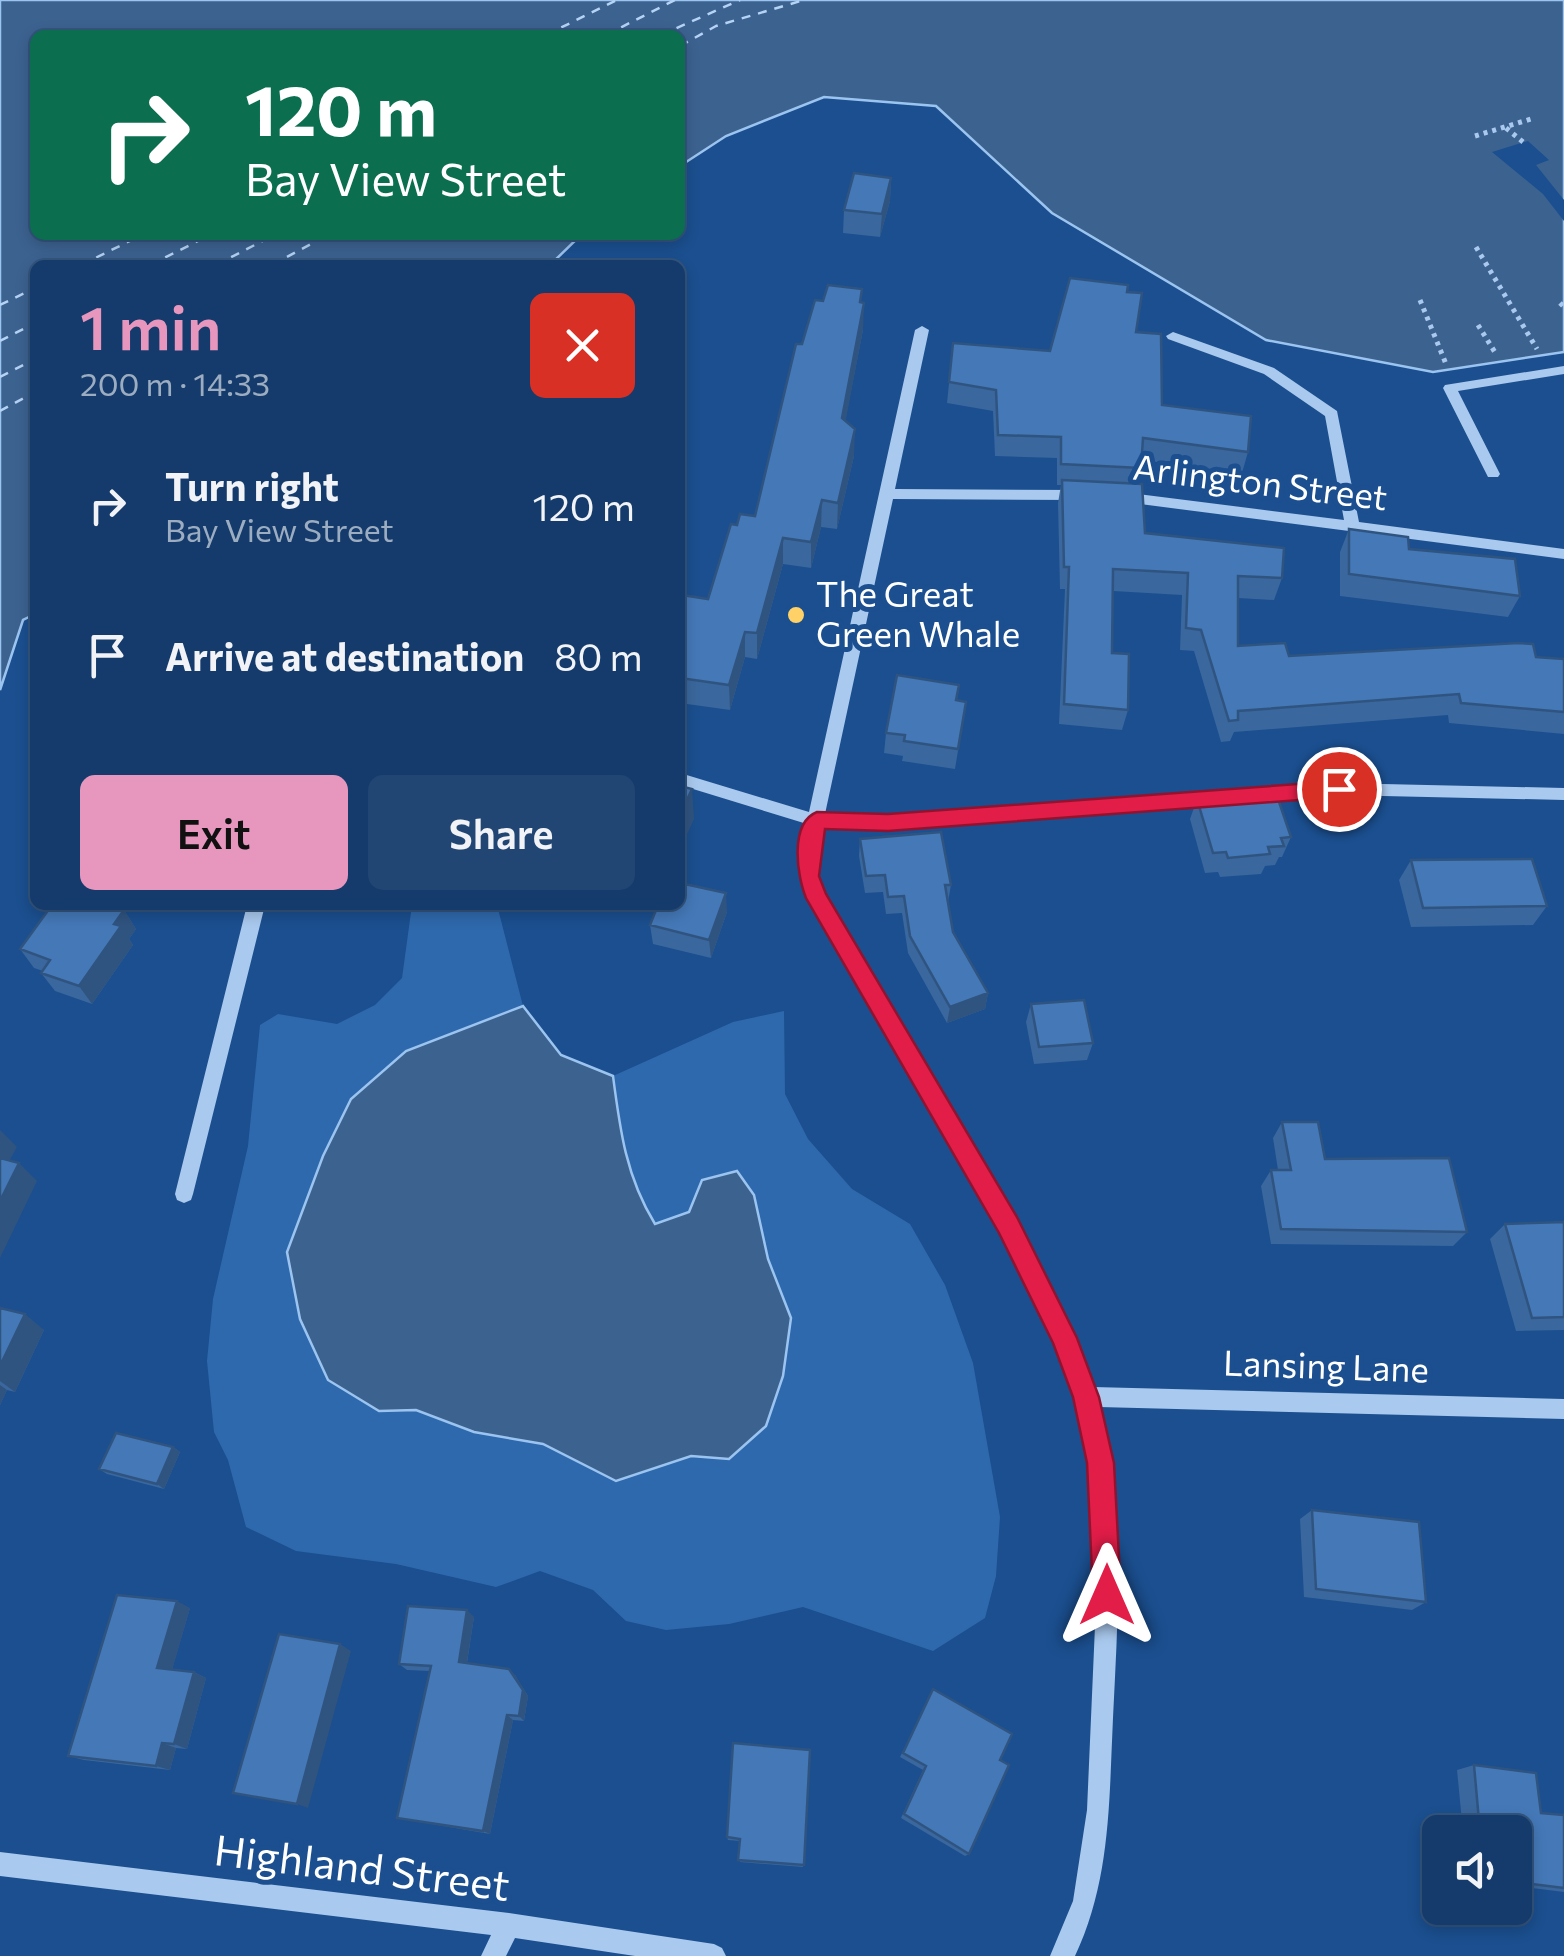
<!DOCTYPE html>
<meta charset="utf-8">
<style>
body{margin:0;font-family:Commissioner,sans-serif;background:#214673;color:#f1f3f6;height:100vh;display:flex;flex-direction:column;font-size:38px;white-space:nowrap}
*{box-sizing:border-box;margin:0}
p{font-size:32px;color:#9dadc1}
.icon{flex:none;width:55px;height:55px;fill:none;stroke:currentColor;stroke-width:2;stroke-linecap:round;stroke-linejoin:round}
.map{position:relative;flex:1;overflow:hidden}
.sheet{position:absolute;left:30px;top:260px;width:655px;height:650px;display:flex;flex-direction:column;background:#143b6b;border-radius:15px;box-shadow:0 5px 15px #0003,0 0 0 2px #33557e}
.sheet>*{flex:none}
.hud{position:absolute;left:30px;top:30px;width:655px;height:210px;border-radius:15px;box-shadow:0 5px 15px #0003,0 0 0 2px #33557e;background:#0b6e4f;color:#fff;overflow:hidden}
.controls{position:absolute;left:1422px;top:1815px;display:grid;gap:20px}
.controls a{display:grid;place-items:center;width:110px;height:110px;border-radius:15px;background:#143b6b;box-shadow:0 5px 15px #0003,0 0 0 2px #33557e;font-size:50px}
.pin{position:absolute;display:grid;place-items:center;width:85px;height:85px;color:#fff;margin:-42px;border:5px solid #fff;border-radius:50%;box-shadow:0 2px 10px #0007}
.me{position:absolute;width:110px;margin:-55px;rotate:0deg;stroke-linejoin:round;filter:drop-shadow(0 0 8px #0008)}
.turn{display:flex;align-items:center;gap:35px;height:210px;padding:0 50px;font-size:45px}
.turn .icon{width:130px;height:130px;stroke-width:2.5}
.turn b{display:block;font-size:70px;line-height:85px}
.round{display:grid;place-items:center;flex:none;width:105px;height:105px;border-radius:15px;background:#214673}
.summary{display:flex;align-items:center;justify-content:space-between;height:170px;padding:0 50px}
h1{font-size:60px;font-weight:600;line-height:75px;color:#e797bd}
.button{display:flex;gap:20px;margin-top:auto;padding:20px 50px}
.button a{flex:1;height:115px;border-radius:15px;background:#e797bd;color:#111;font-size:40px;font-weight:600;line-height:115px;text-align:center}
.button a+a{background:#214673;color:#f1f3f6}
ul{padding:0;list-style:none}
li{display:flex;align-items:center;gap:30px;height:150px;padding:0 50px}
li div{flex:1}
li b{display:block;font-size:38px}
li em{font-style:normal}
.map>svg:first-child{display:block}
</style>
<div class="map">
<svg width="1564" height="1956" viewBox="0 0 1564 1956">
<rect width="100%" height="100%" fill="#1b4f8f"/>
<path fill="#2e69ad" d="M412,905h85l26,101 -117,45 -27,360 37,-1 58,22 69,12 73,37 75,-25 39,3 36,-33 17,-50 8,-58 -23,-59 -79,-47 -34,13c-30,-51 -35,-92 -42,-149l120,-54 51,-11 1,83 23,45 44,50 58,35 35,61 28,78 27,154 -4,59 -11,42 -52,33 -130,-44 -74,17 -63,6 -40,-9 -33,-31 -53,-19 -44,16 -100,-23 -100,-13 -50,-24 -18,-67 -14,-28 -7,-71 6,-62 35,-153 12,-121 18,-11 59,10 38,-19 27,-27z"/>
<path fill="#3c6290" stroke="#9cc4f0" stroke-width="2.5" d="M0,0h1564v352l-131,20 -167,-32 -214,-127 -116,-107 -112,-9 -98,39 -46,30v-131h-645v200h546l-31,30h-515v349l-12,6 -23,70z
M523,1006l38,49 52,21c7,54 13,101 42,148l34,-12 13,-32 35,-9 17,24 14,64 23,59 -8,58 -17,50 -37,33 -38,-3 -75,25 -73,-37 -69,-12 -58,-22 -37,1 -51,-31 -28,-61 -13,-67 36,-96 28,-57 55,-48z"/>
<path fill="#1b4f8f" d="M1528,141l21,19 -13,5 28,35v21l-21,-27 -51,-42z"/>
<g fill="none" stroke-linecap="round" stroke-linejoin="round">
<path stroke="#b5d3f5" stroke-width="2.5" stroke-dasharray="9 8" stroke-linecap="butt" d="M546,35l71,-35
M606,35l69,-35
M661,35l79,-35
M680,46l36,-20 88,-26
M81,265l61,-30
M150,265l60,-30
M216,265l58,-30
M272,265l56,-30
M0,305l35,-17
M0,341l35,-18
M0,377l35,-18
M0,411l35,-19"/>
<path stroke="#a9c9ee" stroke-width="5" stroke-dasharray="4 5" stroke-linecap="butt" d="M1506,128l17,14
M1475,136l56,-17
M1476,247l61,102
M1420,300l26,64
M1560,303l4,4
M1478,325l18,29"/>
<path fill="#a9c9ee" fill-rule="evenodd" d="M922,326l7,4 -34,159 186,1 7,5 -7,5 -188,-1 -68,315 63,1 451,-32 225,5v12l-225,-5 -451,34 -66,-1c-5,23 -9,41 1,64l203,342 48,102 19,51 471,12v20l-465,-12c27,103 19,206 14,311 -4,82 -2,162 -38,238h-25l23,-55 14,-91 11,-253 -6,-82 -6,-40 -28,-92 -46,-97 -179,-304c-12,-20 -30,-45 -33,-68 -3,-16 3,-34 7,-50l-127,-39v-12l129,39 106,-482z
M1173,332l101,36 63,43 22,111 205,27v10l-447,-58v-8l5,-1 222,28 -19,-104 -61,-42 -96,-35 -2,-3z
M1564,366v8l-106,17 42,83 -2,3h-10l-45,-89 2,-3z
M247,905h18l-72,289 -2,6 -7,3 -7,-3 -2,-6z
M0,1852l509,61 205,31 8,4 4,8h-91l-120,-18 -9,18h-25l10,-21 -491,-59z"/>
</g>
<path fill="#3a679d" d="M891,178l-1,23 -10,36 -37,-4 1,-23z
M1127,292l9,40 26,73 86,47 -6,21 -101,-13 -4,24 8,49 137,45 -8,22 -36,-2v48l51,10 247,1 28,2v75l-115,-11 -1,-8 -214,17 -4,9 -9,1 -27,-91 -14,-1 2,-55 -69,-4 -1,62 16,57 -6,20 -63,-6 6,-135h-5l-2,-86 3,-18h-4v-27l-62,-2 -2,-45 -46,-8 6,-60 97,8z
M862,303l1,27 -18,91 9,35 -17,73 -16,-2 -10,41 -28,-4 -26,95 -12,-2 -15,53 -50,-7v-102l28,-2 29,-74 18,-9 47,-172z
M1349,529l60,20 111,47 -12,21 -168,-21v-44z
M959,685l-2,15 9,2 -11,67 -53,-8 1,-5 -19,-3 2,-20z
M1197,799l94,38 -9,20h-3l-4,8 -10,1 -4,8 -41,3 -2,-5 -13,1 -15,-54z
M860,839l91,46 -3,17 5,30 35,61 -3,16 -38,14 -39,-70 -6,-40 -16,1 -3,-22 -18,1 -6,-37z
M1411,860l136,46 -14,19 -122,2 -12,-47z
M124,910l12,19 -7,10 4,6 -41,59 -37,-13 -14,-18 2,-2 -9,-3 -14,-19z
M727,912l-16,46 -58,-14 -3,-19z
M1031,1004l62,39 -6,17 -53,4 -8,-42z
M1282,1122l43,37 142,73 -14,14 -182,-2 -10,-58 10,-16h7l-5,-32z
M1564,1222v108l-48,1 -26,-92 15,-15z
M0,1308l44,22 -29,62 -8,-2 -7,15z
M173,1447l7,5 -16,37 -57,-15 -8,-5z
M1312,1510l114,92 -14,8 -108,-13 -4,-78z
M190,1608l-18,61 22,3 12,6 -19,71 -11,-1 -6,22 -86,-10 -16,-4z
M474,1617l-7,46 48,12 13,21 -4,25 -11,-1 -23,114 -93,-16 33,-147 -23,-1 -8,-6z
M930,1695l70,65 -31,94 -4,2 -64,-38 22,-48 -23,-13z
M810,1750l-7,117 -63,-5v-21l-12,-1 -1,-3z
M1474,1765l67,48 23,2v77l-49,-6v-54h-52l-6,-62z"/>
<path fill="#305480" d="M891,178l-1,23 -10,36 2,-23z
M864,303l-1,27 -22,115 1,-27z
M855,429l-1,27 -17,73 1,-26z
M822,500l-1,27 -10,41v-26z
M783,538v26l-26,95v-26z
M745,632v25l-15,53 -1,-25z
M692,789l2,30 -14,31v-35z
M726,893l1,19 -16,46 -2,-18z
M124,910l12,19 -7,10 4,6 -41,59 -13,-18 35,-62z
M988,993l-3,16 -38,14 3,-16z
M0,1130l17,17 -14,25 -3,-3z
M19,1163l18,18 -37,77v-57z
M25,1314l19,16 -29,62 -15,-11v-15z
M0,1385l7,5 -7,15z
M173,1447l7,5 -16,37 -7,-5z
M177,1601l13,7 -19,66 -14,-6z
M467,1610l7,7 -8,51 -7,-6z
M340,1644l11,7 -43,157 -11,-4z
M509,1669l6,6 13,21 -4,25 -5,-5z
M194,1672l12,6 -19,71 -13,-5z
M507,1715l6,5 -23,114 -7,-3z
M162,1743l14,5 -6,22 -14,-4z"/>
<path fill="#4478b7" stroke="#305480" stroke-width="2.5" d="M854,173l37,5 -9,36 -38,-4z
M1070,278l58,7 -1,7 15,1 -6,39 25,2 1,71 89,11 -3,36 -105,-14 -2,30 -80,-4v-27l-63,-2 -2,-45 -47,-8 4,-39 97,8z
M828,285l34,4 -2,13 4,1 -22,115 13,11 -17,74 -16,-3 -11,42 -28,-4 -26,95 -12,-1 -16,53 -49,-7v-77l2,-6 26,4 23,-75 6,1 3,-11 15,2 41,-172h6l13,-44 8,1z
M1062,480l80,4 3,49 139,15 -2,30 -44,-2v70l47,-3 4,13 229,-13 15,1 3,13 28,2v53l-103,-9 -2,-9 -221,17v9l-9,1 -28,-91 -15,-2 2,-55 -75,-4 -1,84 17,1 -1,56 -64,-6 5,-137h-5z
M1349,529l59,8 1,12 106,10 5,37 -171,-22z
M897,675l62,10 -3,15 10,2 -8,47 -54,-8 1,-6 -19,-2z
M680,786l12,3 -12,26z
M1276,793l15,44 -10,1 3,8 -16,1 2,7 -42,4 -2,-6 -13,1 -16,-54z
M941,832l10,53h-6l8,47 35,61 -38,14 -40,-71 -6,-40 -16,1 -3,-22 -19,1 -6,-37z
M1532,859l15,47 -124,2 -12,-48z
M680,883l46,10 -17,47 -59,-15 8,-20h22z
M52,905h58l14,5 -10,14 7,2 -42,60 -38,-13 9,-13 -30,-11z
M1084,1000l9,43 -54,4 -8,-43z
M1282,1122h36l7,37 124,-1 18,74 -186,-3 -10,-59h20z
M0,1158l19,5 -19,38z
M1564,1222v95l-32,1 -27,-94z
M0,1308l25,6 -25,52z
M116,1433l57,14 -16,37 -58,-15z
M1312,1510l107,12 7,80 -110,-13z
M117,1595l60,6 -20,67 37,4 -20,72 -12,-1 -6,23 -88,-10z
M408,1606l59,4 -8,52 50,7 14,21 -4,26 -12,-1 -24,116 -86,-13 34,-152 -32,-2z
M279,1634l61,10 -43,160 -64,-11z
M933,1689l79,45 -12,26 9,5 -40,89 -65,-40 22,-48 -23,-13z
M733,1743l77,7 -6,115 -66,-5 2,-21 -13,-2z
M1474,1765l62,8 5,40 23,2v73l-49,-6v-50h-35z"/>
<path fill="#e11d48" stroke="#92132f" stroke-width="2.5" d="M1339,781l10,8 -10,8 -451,34 -63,-2 -6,47 7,18 191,323 60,121 22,59 15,66 7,132 -4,10 -10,4 -10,-4 -4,-10 -6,-132 -14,-66 -20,-54 -54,-110 -193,-335c-9,-22 -17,-75 11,-86l71,2z"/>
<circle fill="#ffd166" stroke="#1b4f8f" stroke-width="4" cx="796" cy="615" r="10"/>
<g text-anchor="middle" stroke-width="10" stroke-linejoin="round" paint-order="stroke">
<g font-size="35" fill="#fff" stroke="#1b4f8f">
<text transform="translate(1260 483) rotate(7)" y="12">Arlington Street</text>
<text transform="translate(1326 1367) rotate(2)" y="12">Lansing Lane</text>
</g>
<g font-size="35" fill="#fff" stroke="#1b4f8f" text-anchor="start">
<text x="816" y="607">The Great<tspan x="816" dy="40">Green Whale</tspan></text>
</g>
<g font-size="42" fill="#fff" stroke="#1b4f8f">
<text transform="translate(362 1868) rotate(7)" y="15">Highland Street</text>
</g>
</g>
</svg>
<div class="controls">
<a><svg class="icon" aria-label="sound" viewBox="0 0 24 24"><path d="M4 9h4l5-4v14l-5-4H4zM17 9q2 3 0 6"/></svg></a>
</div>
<div class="pin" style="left:1339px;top:789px;background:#d93025"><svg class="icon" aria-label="arrive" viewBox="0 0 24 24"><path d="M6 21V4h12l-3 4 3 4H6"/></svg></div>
<svg class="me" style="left:1107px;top:1595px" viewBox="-20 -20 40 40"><path d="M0-17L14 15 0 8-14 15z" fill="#e11d48" stroke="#fff" stroke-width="4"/></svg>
<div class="hud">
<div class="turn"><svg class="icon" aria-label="right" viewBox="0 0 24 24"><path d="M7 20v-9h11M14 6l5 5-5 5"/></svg><div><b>120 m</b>Bay View Street</div></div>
</div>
<section class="sheet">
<div class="summary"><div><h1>1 min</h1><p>200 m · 14:33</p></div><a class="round" style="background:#d93025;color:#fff"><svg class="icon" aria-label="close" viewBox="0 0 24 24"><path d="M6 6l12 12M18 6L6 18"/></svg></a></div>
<ul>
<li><svg class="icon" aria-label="right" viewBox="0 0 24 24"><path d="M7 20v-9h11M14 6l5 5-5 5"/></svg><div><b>Turn right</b><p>Bay View Street</p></div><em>120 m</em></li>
<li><svg class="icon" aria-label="arrive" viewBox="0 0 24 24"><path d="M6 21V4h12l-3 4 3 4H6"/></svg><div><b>Arrive at destination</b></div><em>80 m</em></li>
</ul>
<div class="button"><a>Exit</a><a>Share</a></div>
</section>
</div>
